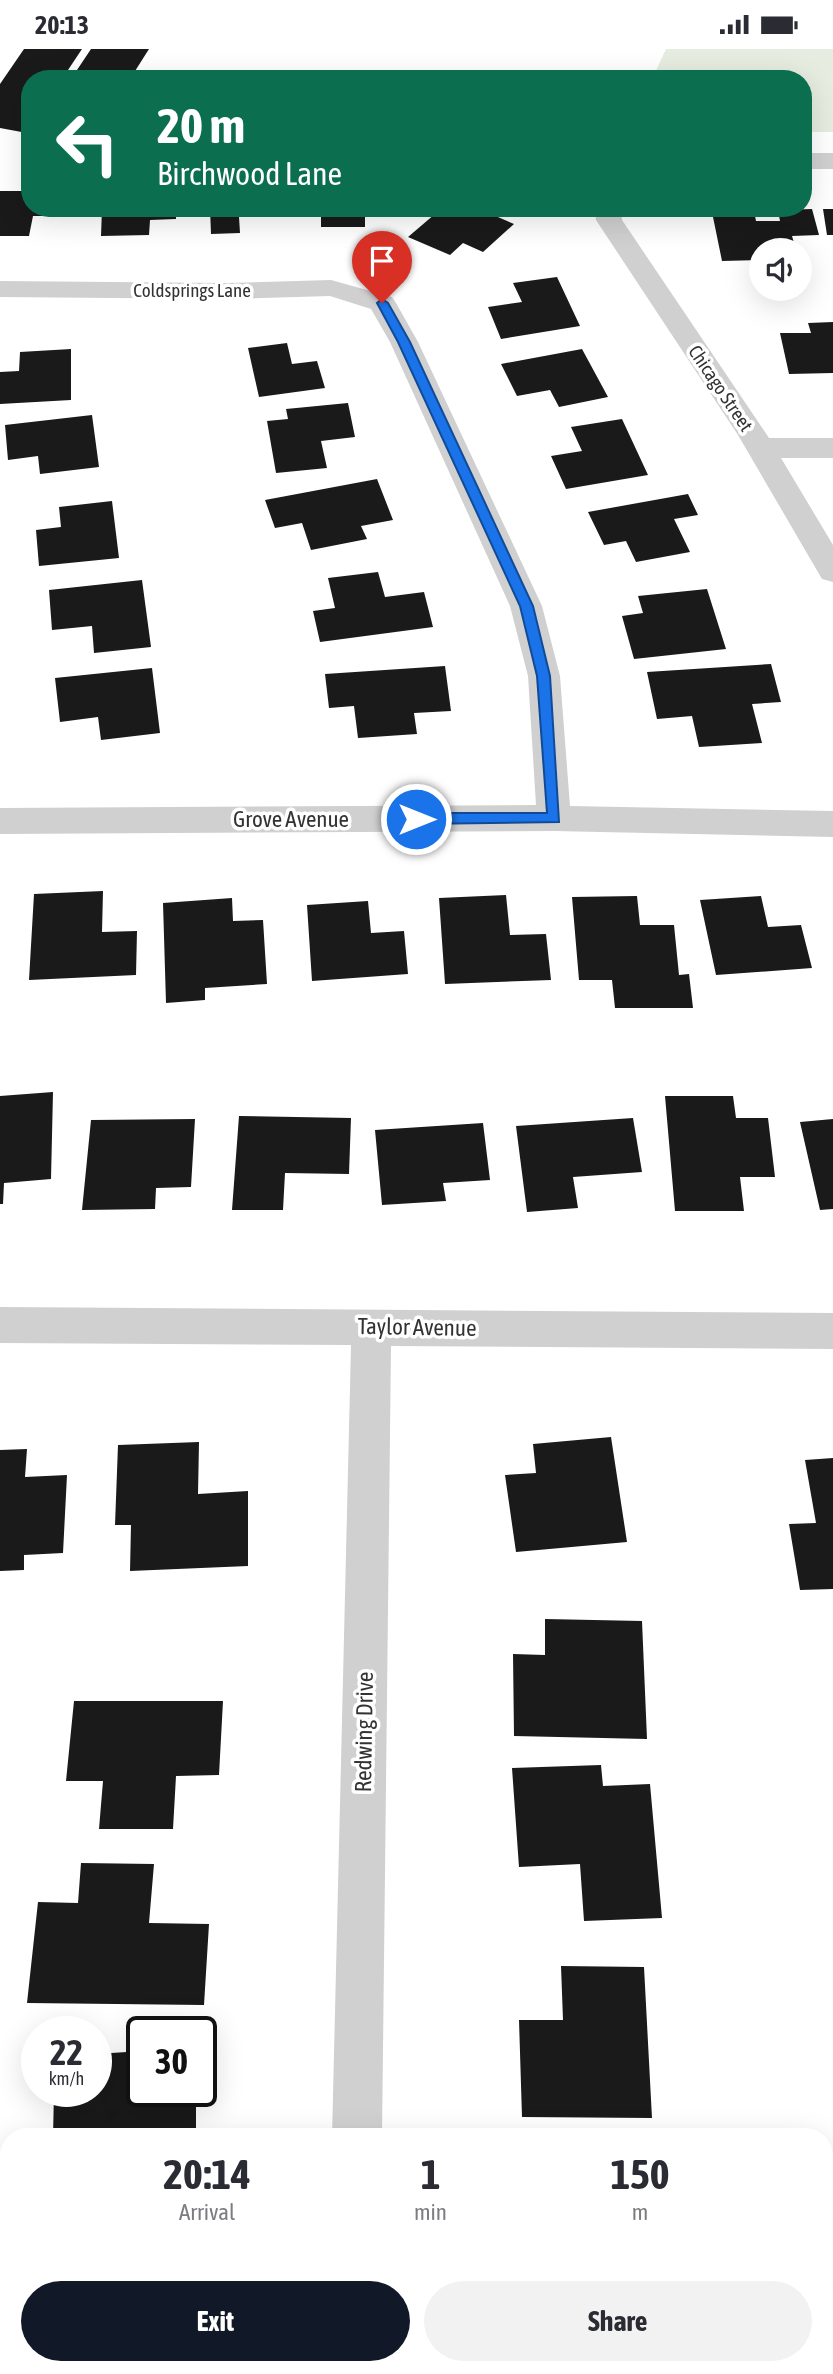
<!DOCTYPE html>
<style>
body{margin:0;font-family:"Asap Condensed",sans-serif;background:#f2f2f3;color:#2b2b33;height:100vh;display:flex;flex-direction:column;font-size:26px;white-space:nowrap}
*{box-sizing:border-box;margin:0}
p{font-size:23px;color:#7c7c81}
.icon{flex:none;width:38px;height:38px;fill:none;stroke:currentColor;stroke-width:2;stroke-linecap:round;stroke-linejoin:round}
.map{position:relative;flex:1;overflow:hidden}
.side{position:absolute;left:0px;top:2079px;width:833px;height:247px;display:flex;flex-direction:column;background:#fff;border-radius:28px 28px 0 0;box-shadow:0 7px 28px #0002}
.side>*{flex:none}
.guide{position:absolute;left:21px;top:21px;width:791px;height:147px;border-radius:28px;box-shadow:0 7px 28px #0002;background:#0b6e4f;color:#fff;overflow:hidden}
.buttons{position:absolute;left:749px;top:189px;display:grid;gap:14px}
.buttons a{display:grid;place-items:center;width:63px;height:63px;border-radius:50%;background:#fff;box-shadow:0 7px 28px #0002;font-size:35px}
.speed{position:absolute;left:21px;top:1967px;display:flex;gap:14px;font-size:35px;font-weight:700;text-align:center}
.speed>*{display:grid;place-content:center;width:91px;height:91px;border-radius:50%;background:#fff;box-shadow:0 7px 28px #0002;line-height:1}
.speed small{font-size:18px;font-weight:400}
.speed .limit{border:4px solid #111;border-radius:10px;background:#fff;color:#111}
.pin{position:absolute;display:grid;place-items:center;width:60px;height:60px;color:#fff;margin:-72px -30px;border-radius:50% 50% 50% 0;rotate:-45deg;box-shadow:0 0 7px #0007}
.pin .icon{rotate:45deg}
.me{position:absolute;width:77px;margin:-38px;rotate:90deg;stroke-linejoin:round;filter:drop-shadow(0 0 5px #0008)}
.turn{display:flex;align-items:center;gap:24px;height:147px;padding:0 21px;font-size:32px}
.turn .icon{width:91px;height:91px;stroke-width:2.5}
.turn b{display:block;font-size:49px;line-height:60px}
.eta{display:flex;justify-content:space-evenly;align-items:center;height:119px;text-align:center}
.eta b{font-size:42px;font-weight:700;line-height:49px}
.button{display:flex;gap:14px;margin-top:auto;padding:14px 21px}
.button a{flex:1;height:80px;border-radius:42px;background:#111827;color:#fff;font-size:28px;font-weight:700;line-height:80px;text-align:center}
.button a+a{background:#f2f2f3;color:#2b2b33}
.status{display:flex;justify-content:space-between;align-items:center;height:49px;padding:0 35px;background:#fff;direction:ltr}
.status svg{height:19px;fill:currentColor}
.map>svg:first-child{display:block}
</style>
<div class="status"><b>20:13</b><svg viewBox="0 0 49 12"><path d="M0 12V9h3v3zM5 12V6h3v6zM10 12V3h3v9zM15 12V0h3v12zM26 1h20v11H26zM47 4h2v5h-2z"/></svg></div>
<div class="map">
<svg width="833" height="2325" viewBox="0 0 833 2325">
<rect width="100%" height="100%" fill="#fff"/>
<path fill="#e6ecdf" d="M666,0h167v83h-30v-53h-151z"/>
<path fill="#1a1a1a" d="M24,0h58l-20,30h-32l-3,54 -27,-5v-44z
M91,0h58l-19,30h-59z
M0,142h30v17h42l-2,8h-37l-4,20h-29z
M102,159h74v11l-26,1 -1,15 -48,1z
M210,159h77v7l-48,2 1,16 -29,1z
M321,159h74v5h-30v14h-44z
M442,159h35l37,16 -31,28 -20,-9 -13,12 -42,-18z
M812,160l7,26 -27,1 4,14h-35v10l-39,1 -9,-44 42,-1 1,5h24l-2,-11z
M823,160h10v26h-6z
M557,228l23,49 -79,13 -13,-32 34,-5 -9,-19z
M833,273v51l-44,1 -9,-41h31l-3,-10z
M287,294l5,21 25,-3 8,27 -66,9 -11,-49z
M71,300v51l-71,4v-32l19,-1 1,-19z
M582,300l26,48 -49,10 -9,-17 -33,6 -16,-32z
M348,354l7,34 -34,4 6,27 -51,5 -9,-52 21,-2 -2,-10z
M92,366l7,52 -59,7 -2,-18 -30,4 -3,-35z
M622,370l26,56 -82,14 -15,-33 31,-5 -11,-24z
M377,430l16,41 -32,6 6,13 -56,11 -9,-27 -27,5 -10,-28z
M688,445l10,21 -24,4 16,33 -54,10 -10,-21 -22,4 -16,-33z
M112,452l7,57 -80,8 -3,-36 25,-3 -2,-20z
M378,523l7,25 39,-5 9,35 -113,15 -7,-31 22,-3 -7,-30z
M142,531l9,67 -57,6 -2,-27 -40,4 -3,-40z
M707,540l19,60 -92,10 -12,-43 21,-3 -5,-17z
M771,615l10,38 -29,2 10,39 -63,4 -7,-31 -35,3 -10,-47z
M445,617l6,45 -37,2 3,21 -59,4 -4,-32 -25,2 -4,-34z
M152,619l8,65 -59,7 -3,-23 -38,5 -5,-44z
M103,842l-1,41 35,-1 -1,44 -107,5 5,-86z
M506,846l4,40 36,-1 5,46 -106,4 -6,-86z
M637,847l3,29h34l5,50 10,-1 4,34h-78l-3,-28h-33l-7,-83z
M761,847l7,31 33,-2 11,43 -96,7 -16,-75z
M232,849l1,23 30,-1 4,64 -62,4v12l-39,3 -3,-100z
M368,852l3,32 33,-2 4,43 -96,7 -5,-76z
M53,1043l-2,87 -47,4 -1,21h-3v-108z
M665,1047h68l3,22h32l7,59h-35l4,34h-69z
M239,1067l112,2 -2,56 -64,-1 -2,37h-51z
M633,1069l9,54 -69,5 5,31 -51,4 -11,-86z
M195,1070l-4,68 -35,1 -1,21 -73,1 9,-90z
M833,1070v90l-13,1 -20,-88z
M483,1074l7,57 -47,3 3,18 -64,4 -7,-75z
M611,1388l16,105 -111,10 -11,-77 31,-2 -3,-29z
M199,1393l-1,52 50,-3v75l-118,5 1,-46h-16l3,-80z
M27,1400l-2,28 42,-2 -4,78 -39,2v15l-24,1v-121z
M833,1409v131l-33,1 -11,-66 27,-1 -11,-63z
M545,1570l97,2 5,118 -133,-3 -1,-82 32,1z
M74,1652h149l-4,74 -43,1 -3,53h-74l4,-48h-37z
M601,1716l2,21 47,-2 12,134 -78,3 -4,-57 -61,3 -7,-99z
M81,1814l73,1 -5,59 60,1 -5,81 -177,-2 11,-101 40,1z
M561,1917l83,1 8,151 -130,-1 -3,-97h44z
M142,2002v40h54v46h-143l1,-46h42v-37z
M0,2307h9v10h175v8h-184z"/>
<g fill="none" stroke-linecap="round" stroke-linejoin="round">
<path fill="#d0d0d0" fill-rule="evenodd" d="M803,104h30v16h-30z
M595,159h26l1,12 147,218h64v20h-52l52,87v37l-11,-3 -84,-144 -142,-215z
M331,231l61,17 4,6 22,39 124,264 18,70 10,130 263,5v26l-279,-6 -554,3v-26l536,-3 -8,-129 -18,-70 -120,-264 -19,-33 -41,-13 -103,3 -227,-2v-16l227,2z
M0,1258l833,6v36l-442,-3 -9,791h-50l19,-792 -351,-2z
M326,2317h52v8h-52z"/>
</g>
<path fill="#1a73e8" stroke="#114b97" stroke-width="2" d="M382,250l6,4 22,39 123,264 17,70 9,146 -143,2 -7,-5 7,-6h131l-10,-137 -17,-70 -122,-264 -21,-39z"/>
<g text-anchor="middle" stroke-width="7" stroke-linejoin="round" paint-order="stroke">
<g font-size="19" fill="#333" stroke="#fff">
<text x="192" y="248">Coldsprings Lane</text>
<text transform="translate(721 339) rotate(56)" y="7">Chicago Street</text>
</g>
<g font-size="23" fill="#333" stroke="#fff">
<text x="291" y="778">Grove Avenue</text>
<text transform="translate(417 1278) rotate(1)" y="8">Taylor Avenue</text>
<text transform="translate(364 1683) rotate(-89)" y="8">Redwing Drive</text>
</g>
</g>
</svg>
<div class="buttons">
<a><svg class="icon" aria-label="sound" viewBox="0 0 24 24"><path d="M4 9h4l5-4v14l-5-4H4zM17 9q2 3 0 6"/></svg></a>
</div>
<div class="speed"><div>22<small>km/h</small></div><div class="limit">30</div></div>
<div class="pin" style="left:382px;top:254px;background:#d93025"><svg class="icon" aria-label="arrive" viewBox="0 0 24 24"><path d="M6 21V4h12l-3 4 3 4H6"/></svg></div>
<svg class="me" style="left:416px;top:770px" viewBox="-20 -20 40 40"><circle r="17" fill="#1a73e8" stroke="#fff" stroke-width="3"/><path d="M0-11L8 9 0 5-8 9z" fill="#fff"/></svg>
<div class="guide">
<div class="turn"><svg class="icon" aria-label="left" viewBox="0 0 24 24"><path d="M17 20v-9H6M10 6l-5 5 5 5"/></svg><div><b>20 m</b>Birchwood Lane</div></div>
</div>
<section class="side">
<div class="eta">
<div><b>20:14</b><p>Arrival</p></div>
<div><b>1</b><p>min</p></div>
<div><b>150</b><p>m</p></div>
</div>
<div class="button"><a>Exit</a><a>Share</a></div>
</section>
</div>
